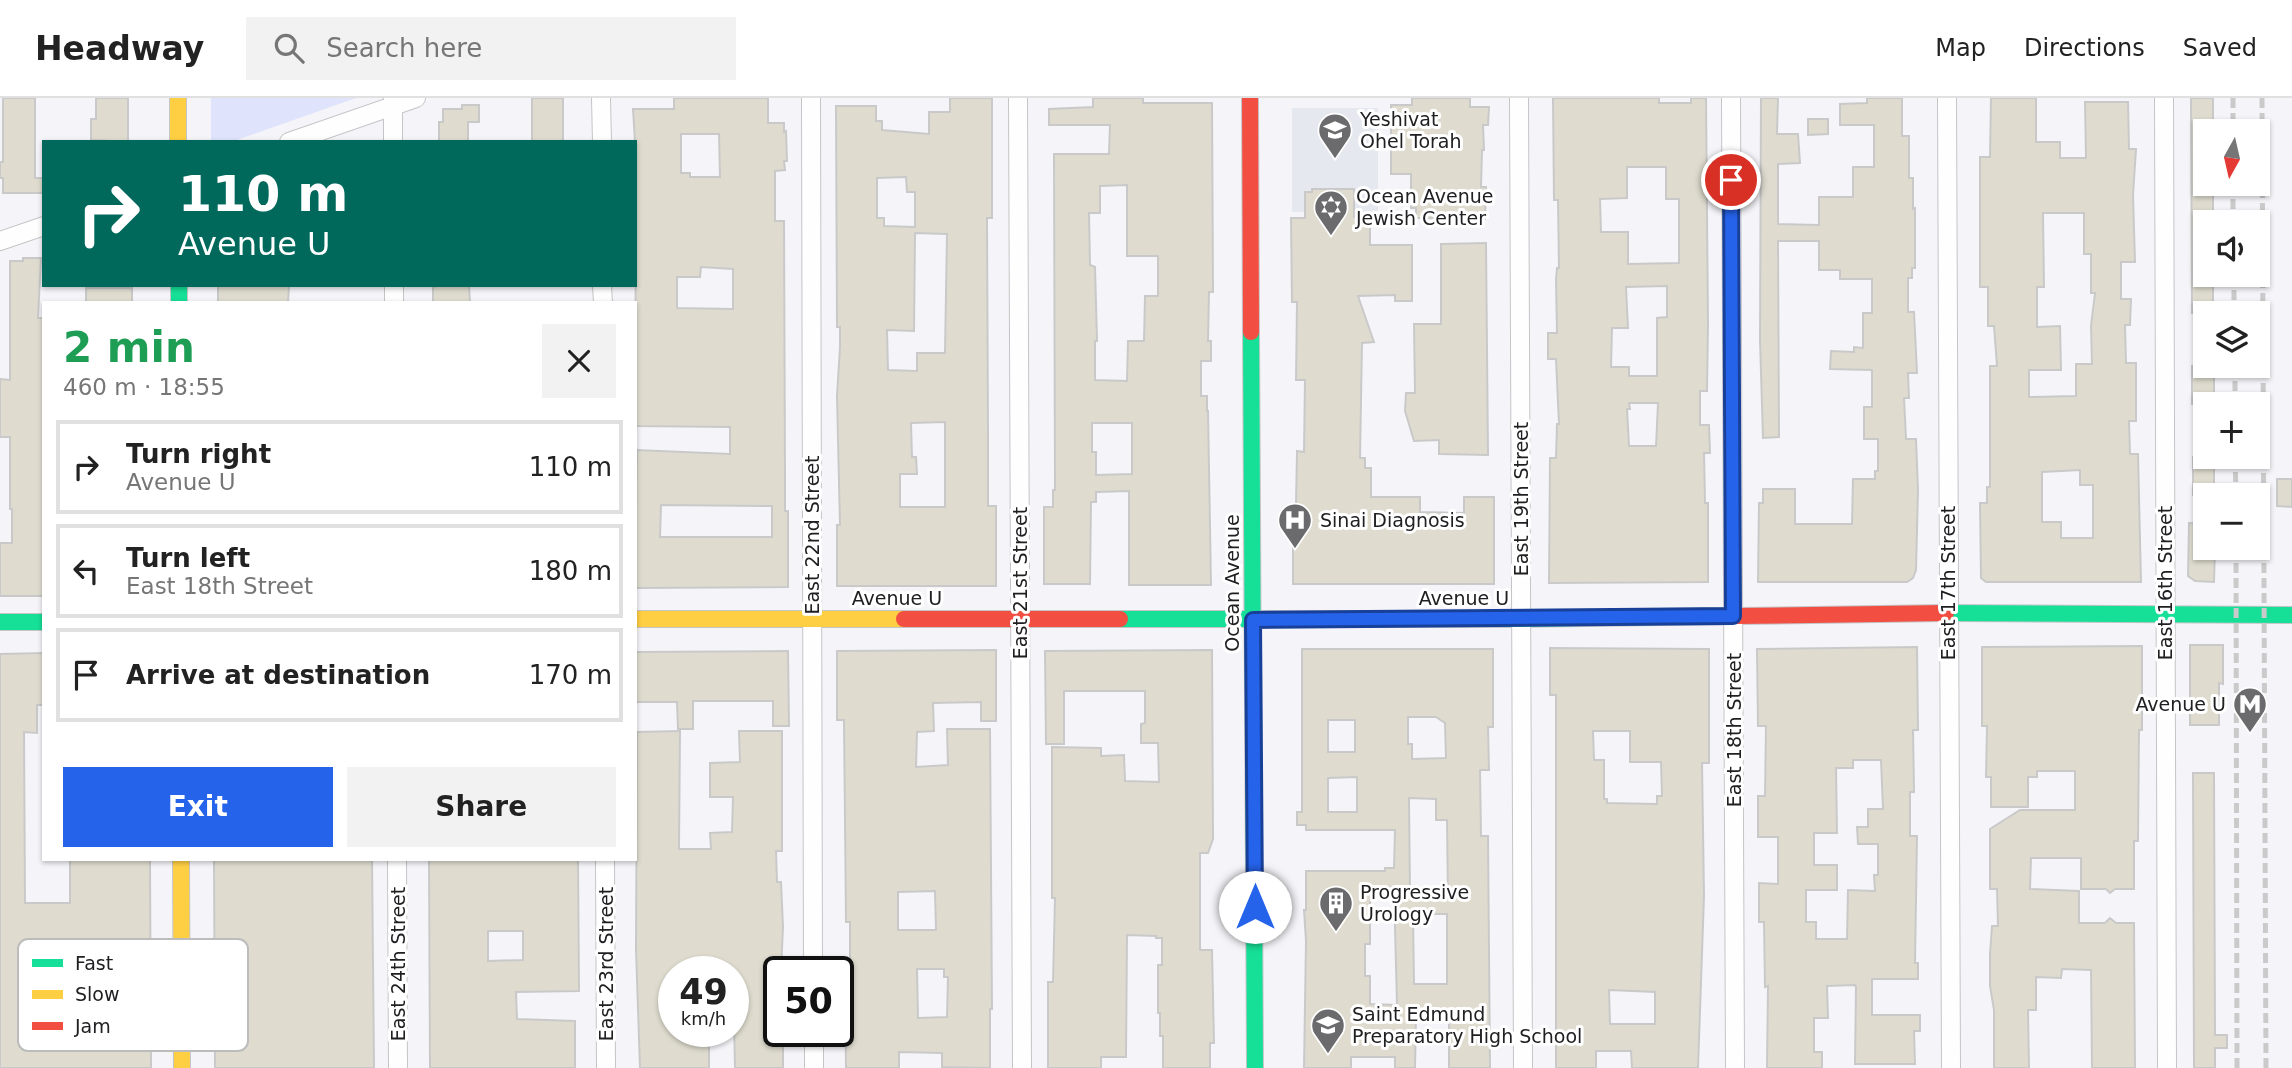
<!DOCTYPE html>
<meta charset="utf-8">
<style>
body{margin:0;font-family:"DejaVu Sans",sans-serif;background:#f2f2f2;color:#222;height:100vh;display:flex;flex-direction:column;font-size:26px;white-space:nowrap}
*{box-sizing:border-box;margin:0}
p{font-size:23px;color:#767676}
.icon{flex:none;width:38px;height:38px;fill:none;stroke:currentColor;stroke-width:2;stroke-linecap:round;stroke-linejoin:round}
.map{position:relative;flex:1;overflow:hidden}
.sheet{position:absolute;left:42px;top:203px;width:595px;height:560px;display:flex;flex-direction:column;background:#fff;border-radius:0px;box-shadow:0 2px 5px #0004}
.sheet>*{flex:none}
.hud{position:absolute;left:42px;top:42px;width:595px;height:147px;border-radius:0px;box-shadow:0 2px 5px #0004;background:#00695c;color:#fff;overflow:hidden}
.needle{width:46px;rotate:188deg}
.tools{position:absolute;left:2193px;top:21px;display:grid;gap:14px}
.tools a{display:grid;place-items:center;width:77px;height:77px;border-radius:0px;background:#fff;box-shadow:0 2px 5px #0004;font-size:35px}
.speed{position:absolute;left:658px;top:858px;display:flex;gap:14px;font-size:35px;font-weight:700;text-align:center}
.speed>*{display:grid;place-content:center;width:91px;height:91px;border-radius:50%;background:#fff;box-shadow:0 2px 5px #0004;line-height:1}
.speed small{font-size:18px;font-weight:400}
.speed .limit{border:4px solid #111;border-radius:10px;background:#fff;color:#111}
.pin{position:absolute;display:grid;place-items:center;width:60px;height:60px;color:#fff;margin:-30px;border:4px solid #fff;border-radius:50%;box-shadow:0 2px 7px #0007}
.me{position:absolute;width:77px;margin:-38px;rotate:0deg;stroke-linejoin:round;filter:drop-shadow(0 0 5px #0008)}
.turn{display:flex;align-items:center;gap:24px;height:147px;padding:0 21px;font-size:32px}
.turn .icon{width:91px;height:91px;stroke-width:2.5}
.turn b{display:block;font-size:49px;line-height:60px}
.round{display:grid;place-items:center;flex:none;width:74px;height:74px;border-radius:0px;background:#f2f2f2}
.head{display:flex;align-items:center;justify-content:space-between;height:119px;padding:0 21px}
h1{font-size:42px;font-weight:600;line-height:52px;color:#1e9e55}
.action{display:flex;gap:14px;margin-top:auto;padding:14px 21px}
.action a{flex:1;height:80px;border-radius:0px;background:#2563eb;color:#fff;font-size:28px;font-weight:600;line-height:80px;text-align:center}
.action a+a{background:#f2f2f2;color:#222}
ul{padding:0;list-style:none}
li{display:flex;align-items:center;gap:21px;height:94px;margin:0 14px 10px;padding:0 7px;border:4px solid #e0e0e0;border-radius:0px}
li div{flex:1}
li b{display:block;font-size:26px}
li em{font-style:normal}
header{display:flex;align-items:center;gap:42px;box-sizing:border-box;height:98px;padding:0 35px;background:#fff;border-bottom:2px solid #e0e0e0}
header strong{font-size:33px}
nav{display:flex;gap:38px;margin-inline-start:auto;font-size:24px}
.search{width:490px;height:63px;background:#f2f2f2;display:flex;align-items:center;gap:18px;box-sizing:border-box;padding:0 24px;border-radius:0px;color:#767676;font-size:26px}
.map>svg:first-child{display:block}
</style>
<header>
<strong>Headway</strong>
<div class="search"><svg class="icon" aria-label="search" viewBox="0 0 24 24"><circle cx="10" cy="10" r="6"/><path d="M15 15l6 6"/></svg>Search here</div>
<nav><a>Map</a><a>Directions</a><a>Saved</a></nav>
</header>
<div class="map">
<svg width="2292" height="970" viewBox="0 0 2292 970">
<rect width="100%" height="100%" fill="#f5f5f9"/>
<path fill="#e6e8f0" d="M1292,10h86v104h-86z"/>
<path fill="#e0e3fc" d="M211,0h145l-125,44h-20z"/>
<path fill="#dfdccf" stroke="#cac9ca" stroke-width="2" fill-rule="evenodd" d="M3,0h32v80h9v15h-41v-15h-3v-16h3z
M96,0h32v44l-37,-2v-21h5z
M532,0h31v44h-31z
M674,0h94v25h16v9l2,-1 1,30h-3l1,9 -10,1v50h9l1,259v31h3v76l-153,1 2,-138 93,4v-27l-94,-1 -1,-284 -2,-33h41zM681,36h38l1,43h-30v-4h-9zM701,169l32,2v40l-56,-1v-31h23zM661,407l111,1v31h-112z
M950,0h42v120h-5l1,216v72h8v80h-159v-61h3l-3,-129 3,-49v-20h-3l-1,-221h40v15h6v9l47,4v-22h21zM906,79l1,15h8v35l-31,-1v-8h-7v-40zM915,135l32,1 -2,119h-28v18l-29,-1 -1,-40 27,1zM945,324v85h-45v-33h17l-1,-17h-4l-1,-34z
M1093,0h50v5h69l1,189h-4l-1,49h3v20h-10v35h6v15h1l3,174h-82v-94l-33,1v10h-5l-1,82h-46v-77h9v-17h2l-1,-336h55l1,-29h-61v-16l44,-2zM1127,87v71h31v40h-13l-1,45h-16l-1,40 -32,-1v-39h2l-2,-74 -5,-2 -1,-52h11v-27zM1092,325h40v51l-36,1v-23h-4z
M1412,0h58v9h19l-1,18h-5l1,25h-2l-1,37h5l-1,32 -69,-1v-10h-5v-34h-20v-69h21z
M1553,0h106v5h32v-5h15l2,225 -1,68h-7v34h9l1,28h-6l1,50h3v79l-159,1 1,-125h6l1,-34h2l-3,-65h-8v-26h9l-1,-53 1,-12h2l-1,-68h-4zM1627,69h39v32h13v64l-51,1v-32h-27l-1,-33 27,-1zM1667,188v31l-10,1v58h-28v-9h-18l1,-39h16l-2,-41zM1629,305h29l-2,43h-27l-2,-37h3z
M1761,0h17l-1,36h21l2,29 -22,1v60l41,1v-28h34v-30h21v-42h-34v-21l27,-1v-5h35v38h7v42h4v31l2,-1v60h-3v10h-4v34h6l3,61h-9l1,25h-5l2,41h10l2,51 -2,80 -3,8 -6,4h-149l1,-79h4v-14h32v35h57l1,-45h22v-8h3v-32h-14v-32h8v-37l-42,-1 1,-18 23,1v-5l9,1v-35h9v-34h-32v-9h-21v-29h-41l1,196 -16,1 -3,-98z
M1991,0h45v44h24v16h26l-1,-56h43l1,47h7l-3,46 2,67h-14v37h10l-1,26h-5l1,38h10v58h-7l1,33h8l3,128h-155l-5,-4 -1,-75h7v-16h3v-121h7l-3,-40h-6v-39h-8v-130h10zM2043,115h41v41h7v39h4l-4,33 1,38h-16v32l-47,1v-27h32l-1,-44 -23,1v-40h7zM2080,372v15h13v53h-32v-16h-19v-50z
M2191,0h22v33h-8v53h8v38h-8v53h8v38h-21z
M462,7h17v17h-11v20h-29v-20h4v-13h19z
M1808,21h20v15l-20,1z
M1312,91h42v28h16v28h42v56h-17v-6l-37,1 16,46 -12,1 -2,115h5v10h6v29h49v15l44,1v-16h30v87h-201v-79h3l1,-54 7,1 1,-72h-9l1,-78h-5l-1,-84h14v-26h7z
M1486,145l2,212 -49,-1v-14l-25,1 -9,-30 1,-18h9l-1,-69h27v-80z
M23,160h18l-3,60h5v21l1,257h-44v-53h12v-34h-2v-72h-10v-58l10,1v-119h13z
M218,187h71l-1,18h-70z
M440,187h29l1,18h-37v-16z
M86,190h46v15h-46z
M2192,268h22v38h-22z
M2193,359h21v38h-21z
M2277,381h15v28l-15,-1z
M2189,425l16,1v24h10l-1,34 -19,-1 -7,-5z
M2190,547h33v39l-4,-1v42h-29z
M2142,548v84h-3l-1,111h-4v48h-19l-5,4 -4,-4h-25v-31h-50l-1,31 49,2v32h26l5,-5 6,5h18l1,145h-43l-1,-98 -29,-1 -1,9 -25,-1v33h-8l1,58h-35v-58l-4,-24v-32l2,-28h6l-1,-37h-7v-60l30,-19h55v-39h-38v6h-9v30h-37v-30h-5l1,-51h-5v-79z
M1917,549l1,83h-5l1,62h-4v44h7l-2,127h3v16h-46v36h48v16h-6l1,33h-60l1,-77 -1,-2 -28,1 1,32h-14v34h8v16h-55l1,-82 -3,1 -1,-65h-5v-39l19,1v-47h-20v-41h7l1,-70h-8l-1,-77zM1853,662h28l2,49h-15v18h-11l1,17h20v31h-4l1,16 -27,-1 -1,49h-31v-17h-10v-32h31v-25h-23v-32h23l-1,-65h17z
M1550,550l159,1v114h-7l2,133 -6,172h-66l-1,-17h-35v17h-40v-373h-6zM1593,633h37v31h31l1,34h-5v8l-50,-1v-4h-3v-39h-10zM1609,892l46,2v32h-45z
M1302,551h191v78h-5l1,43h-9l1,66h7l2,232h-41v-52l-33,1 -1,51h-20v-11h-44v11h-47l2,-127 -2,-31h2v-39h79v-3h9l1,-38h-89v-5h-9v-13h5zM1408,619h28l9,6 1,35 -34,1v-15h-4zM1328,622h27v32h-27zM1357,679v35h-29v-34zM1409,700l27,1v21h11l1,79h-34v-6h-4zM1394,789l3,118 -27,-1v-28h-5v-32h5v-56zM1413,816h34v70h-33z
M996,552v71h-15v-19l-48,1 1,28 -17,1 -1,35 32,-2 -1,-36h43l2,280h-2v59l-48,-1v-14l-43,-1v16h-53l-1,-77h5v-69h-4l-2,-202h-7v-69zM935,793l1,39h-38v-38zM917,871h27v8h4l-1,40 -29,1z
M1212,552l1,189 -5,14h-8v97h12l2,93h-4v25h-47v-32h-3v-23h-2v-48h4v-27h-6v-2l-29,-1 -1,122h-25v11h-53v-86h5l2,-84h-3v-151l49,1v8l23,-1 1,26 34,1 -1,-39h-17v-19l4,-1v-32h-81v53h-18l-1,-93z
M788,553l1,75h-16v-25h-80v28h-15l-1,-27h-42v-50z
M44,555v52h-7v28l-13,-1 1,171h45v-44h80l1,209h-151v-414z
M680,633l-1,118h32l-1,-16 22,-1 1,-35h-23v-34l30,-1 -1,-31h43v120h-6l1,31h4l2,45 -2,44h-2v60h4v37h-48l-2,-97h-59v60h35v37h-69l-4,-119 1,-217z
M2193,675h21l1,262h12v13h-12v20h-21z
M214,761h158l2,209h-159z
M429,761h149l1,132 -63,1 1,27 58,2v47h-145zM488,833h35v29l-35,1z"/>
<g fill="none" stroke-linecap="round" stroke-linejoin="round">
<g stroke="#c5c5c8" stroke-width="20">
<path id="street" d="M393,0v44
M601,0l1,44
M811,0l2,873
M1018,0l4,970
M1519,0l4,970
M1731,0l4,970
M1947,0l4,970
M2164,0l3,970
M289,44l127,-44
M0,143l44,-15
M394,187v18
M602,187l1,18
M397,761l1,209
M605,761l1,209
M814,933v37"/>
</g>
<g stroke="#c5c5c8" stroke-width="18">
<path id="fast" d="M179,187v18
M1251,234l4,736
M1946,515l346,2
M1120,521h382l235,-3
M0,524h44"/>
</g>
<g stroke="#c5c5c8" stroke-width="18">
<path id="slow" d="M178,0v44
M635,521h269
M181,761l1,209"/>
</g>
<g stroke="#c5c5c8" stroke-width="18">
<path id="jam" d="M1250,0l1,234
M1737,518l209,-3
M904,521h216"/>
</g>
<use href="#street" stroke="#fefefe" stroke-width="18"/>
<use href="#fast" stroke="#16e098" stroke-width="16"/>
<use href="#slow" stroke="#ffcf43" stroke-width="16"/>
<use href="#jam" stroke="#f24e42" stroke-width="16"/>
<path stroke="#cacacb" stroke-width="5" stroke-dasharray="10 5" stroke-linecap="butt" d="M2233,0v33
M2262,0l4,970
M2233,86v38
M2234,177v38
M2235,268v38
M2235,359l1,38
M2236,450l1,520"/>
</g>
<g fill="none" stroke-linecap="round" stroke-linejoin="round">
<g stroke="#184099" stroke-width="18">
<path id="route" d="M1255,809l-2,-287 480,-4 -2,-436"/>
</g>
<use href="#route" stroke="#2563eb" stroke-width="12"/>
</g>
<defs>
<g id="school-pin" transform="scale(1.75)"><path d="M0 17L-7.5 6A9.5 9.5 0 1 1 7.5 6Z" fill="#6b6b6e" stroke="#fff"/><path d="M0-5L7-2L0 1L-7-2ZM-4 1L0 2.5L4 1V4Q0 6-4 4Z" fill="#fff"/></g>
<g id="synagogue-pin" transform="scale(1.75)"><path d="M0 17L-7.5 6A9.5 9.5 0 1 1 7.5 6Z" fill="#6b6b6e" stroke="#fff"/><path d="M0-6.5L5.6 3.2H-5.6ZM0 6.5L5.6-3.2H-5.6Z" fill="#fff"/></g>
<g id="hospital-pin" transform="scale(1.75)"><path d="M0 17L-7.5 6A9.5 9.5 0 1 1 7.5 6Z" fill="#6b6b6e" stroke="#fff"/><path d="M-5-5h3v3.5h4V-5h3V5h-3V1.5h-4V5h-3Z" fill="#fff"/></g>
<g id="metro-pin" transform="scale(1.75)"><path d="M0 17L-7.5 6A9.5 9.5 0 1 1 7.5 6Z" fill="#6b6b6e" stroke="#fff"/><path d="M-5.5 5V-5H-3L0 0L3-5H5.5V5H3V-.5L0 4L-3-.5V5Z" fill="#fff"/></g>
<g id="building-pin" transform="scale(1.75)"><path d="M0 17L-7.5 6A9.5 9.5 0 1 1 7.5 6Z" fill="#6b6b6e" stroke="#fff"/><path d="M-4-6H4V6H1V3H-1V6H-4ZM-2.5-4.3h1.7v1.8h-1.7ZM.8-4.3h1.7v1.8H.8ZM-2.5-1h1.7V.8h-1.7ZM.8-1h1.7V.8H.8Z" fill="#fff"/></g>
</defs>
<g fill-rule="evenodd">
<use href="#school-pin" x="1335" y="32"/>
<use href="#synagogue-pin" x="1331" y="109"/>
<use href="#hospital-pin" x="1295" y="422"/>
<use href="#metro-pin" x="2250" y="606"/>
<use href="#building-pin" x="1336" y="805"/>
<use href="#school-pin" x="1328" y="927"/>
</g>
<g text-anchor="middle" stroke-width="6" stroke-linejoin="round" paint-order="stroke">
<g font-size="19" fill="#202023" stroke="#fff" text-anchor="start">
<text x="1360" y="28">Yeshivat<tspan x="1360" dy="22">Ohel Torah</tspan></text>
<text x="1356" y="105">Ocean Avenue<tspan x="1356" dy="22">Jewish Center</tspan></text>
<text x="1320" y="429">Sinai Diagnosis</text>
<text x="2226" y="613" text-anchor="end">Avenue U</text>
<text x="1360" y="801">Progressive<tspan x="1360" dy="22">Urology</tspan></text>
<text x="1352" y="923">Saint Edmund<tspan x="1352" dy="22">Preparatory High School</tspan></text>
</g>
<g font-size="19" fill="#202023" stroke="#fff">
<text transform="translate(1521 401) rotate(-90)" y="7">East 19th Street</text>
<text transform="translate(812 437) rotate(-90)" y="7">East 22nd Street</text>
<text transform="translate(1020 485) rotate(-90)" y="7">East 21st Street</text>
<text transform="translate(1232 485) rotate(-90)" y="7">Ocean Avenue</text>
<text transform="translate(1948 485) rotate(-90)" y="7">East 17th Street</text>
<text transform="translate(2165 485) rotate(-90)" y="7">East 16th Street</text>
<text x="897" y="507">Avenue U</text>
<text x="1464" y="507">Avenue U</text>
<text transform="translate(1734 632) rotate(-90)" y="7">East 18th Street</text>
<text transform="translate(398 866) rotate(-90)" y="7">East 24th Street</text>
<text transform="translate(606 866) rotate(-90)" y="7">East 23rd Street</text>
</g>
</g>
<rect x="18" y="841" width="230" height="112" rx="10" fill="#fff" stroke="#bcbcbd" stroke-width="2"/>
<rect x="32" y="861" width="31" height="8" fill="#16e098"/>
<rect x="32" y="892" width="31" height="9" fill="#ffcf43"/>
<rect x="32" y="924" width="31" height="8" fill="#f24e42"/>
<g font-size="19" fill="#202023">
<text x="75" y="872">Fast</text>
<text x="75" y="903">Slow</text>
<text x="75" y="935">Jam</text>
</g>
</svg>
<div class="tools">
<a><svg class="needle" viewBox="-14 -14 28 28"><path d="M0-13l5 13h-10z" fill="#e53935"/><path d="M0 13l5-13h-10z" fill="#767676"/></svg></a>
<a><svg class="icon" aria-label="sound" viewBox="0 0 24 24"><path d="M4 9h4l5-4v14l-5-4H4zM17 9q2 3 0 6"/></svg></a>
<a><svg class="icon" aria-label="layers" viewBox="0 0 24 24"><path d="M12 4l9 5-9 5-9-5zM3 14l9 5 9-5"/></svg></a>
<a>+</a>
<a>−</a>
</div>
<div class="speed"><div>49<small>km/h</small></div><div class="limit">50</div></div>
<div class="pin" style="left:1731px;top:82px;background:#d93025"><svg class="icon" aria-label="arrive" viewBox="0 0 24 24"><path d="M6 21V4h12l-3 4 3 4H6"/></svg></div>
<svg class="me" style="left:1255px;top:809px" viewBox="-20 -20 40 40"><circle r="19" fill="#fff"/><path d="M0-13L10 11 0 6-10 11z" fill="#2563eb"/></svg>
<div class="hud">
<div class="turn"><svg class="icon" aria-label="right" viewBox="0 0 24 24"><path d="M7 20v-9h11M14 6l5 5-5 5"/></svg><div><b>110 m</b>Avenue U</div></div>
</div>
<section class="sheet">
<div class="head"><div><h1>2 min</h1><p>460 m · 18:55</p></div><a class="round"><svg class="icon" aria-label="close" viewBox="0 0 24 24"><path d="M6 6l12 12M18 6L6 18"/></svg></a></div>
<ul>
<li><svg class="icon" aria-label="right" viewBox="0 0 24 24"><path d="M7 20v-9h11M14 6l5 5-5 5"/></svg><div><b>Turn right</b><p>Avenue U</p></div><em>110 m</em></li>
<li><svg class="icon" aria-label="left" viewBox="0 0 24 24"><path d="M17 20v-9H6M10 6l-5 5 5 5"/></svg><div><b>Turn left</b><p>East 18th Street</p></div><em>180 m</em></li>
<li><svg class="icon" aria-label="arrive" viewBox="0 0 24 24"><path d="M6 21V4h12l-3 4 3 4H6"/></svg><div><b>Arrive at destination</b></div><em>170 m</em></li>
</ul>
<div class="action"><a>Exit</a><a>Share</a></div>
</section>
</div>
